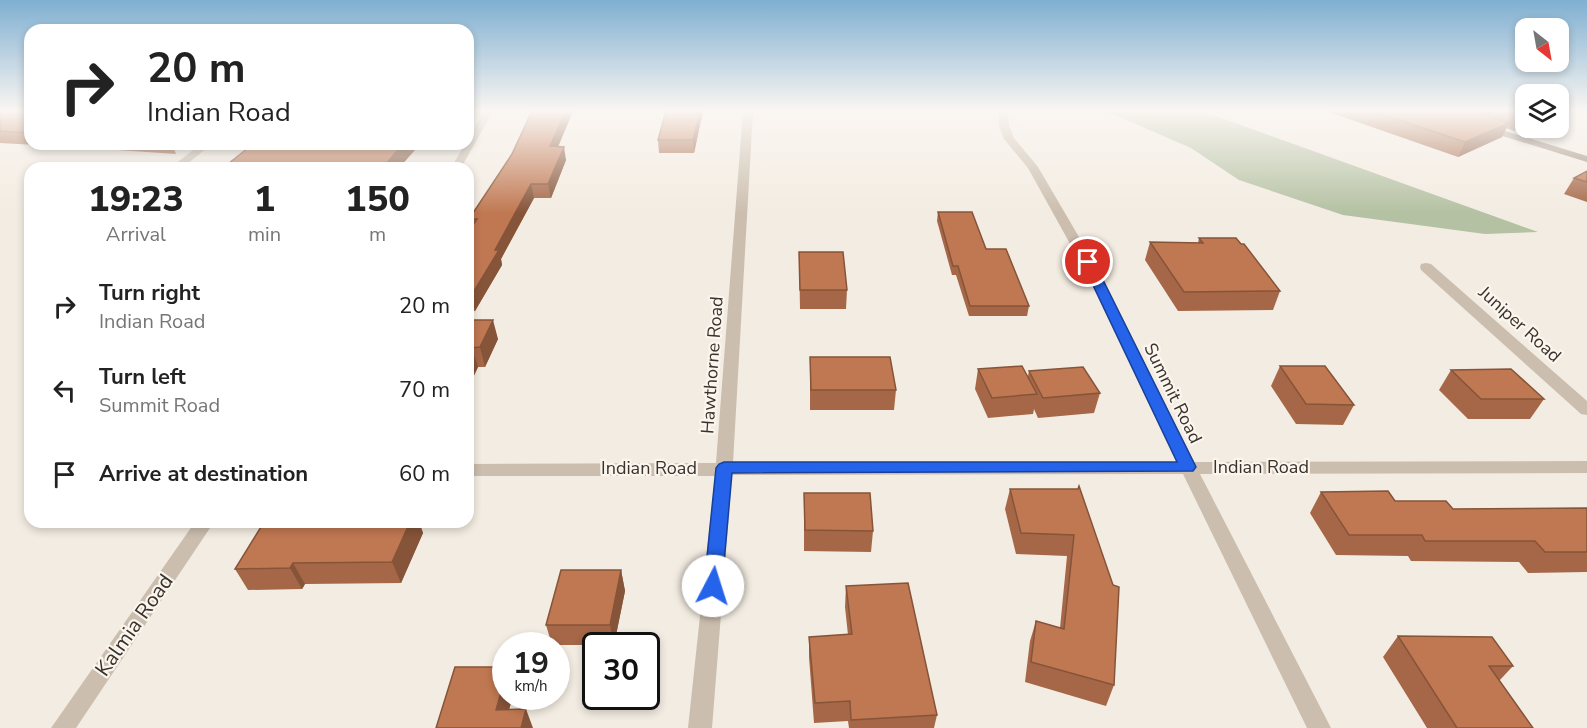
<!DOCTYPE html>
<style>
body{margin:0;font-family:"Nunito Sans",sans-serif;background:#f2f2f2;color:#222;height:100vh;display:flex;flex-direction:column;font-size:22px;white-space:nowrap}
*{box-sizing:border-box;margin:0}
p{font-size:20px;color:#767676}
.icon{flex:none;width:33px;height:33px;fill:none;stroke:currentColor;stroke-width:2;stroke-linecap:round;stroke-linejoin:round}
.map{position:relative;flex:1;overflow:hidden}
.sheet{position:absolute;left:24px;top:162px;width:450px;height:366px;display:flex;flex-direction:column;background:#fff;border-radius:18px;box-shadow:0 3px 9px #0003}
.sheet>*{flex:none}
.top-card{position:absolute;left:24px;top:24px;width:450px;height:126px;border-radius:18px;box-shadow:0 3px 9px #0003;background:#fff;color:#222;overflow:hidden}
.needle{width:39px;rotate:149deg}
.tools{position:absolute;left:1515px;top:18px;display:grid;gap:12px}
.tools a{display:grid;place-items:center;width:54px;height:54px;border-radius:12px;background:#fff;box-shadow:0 3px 9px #0003;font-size:30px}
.speed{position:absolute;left:492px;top:632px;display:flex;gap:12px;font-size:30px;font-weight:700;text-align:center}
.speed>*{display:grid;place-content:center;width:78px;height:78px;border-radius:50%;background:#fff;box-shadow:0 3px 9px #0003;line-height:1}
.speed small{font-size:15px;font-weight:400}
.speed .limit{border:3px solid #111;border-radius:9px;background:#fff;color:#111}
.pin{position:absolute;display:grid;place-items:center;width:51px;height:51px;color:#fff;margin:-26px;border:3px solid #fff;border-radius:50%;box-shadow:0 2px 6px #0007}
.me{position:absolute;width:66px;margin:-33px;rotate:5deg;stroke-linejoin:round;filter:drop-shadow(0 0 4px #0008)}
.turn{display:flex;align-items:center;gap:21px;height:126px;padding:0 24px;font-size:27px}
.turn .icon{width:78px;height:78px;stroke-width:2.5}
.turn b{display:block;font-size:42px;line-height:51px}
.eta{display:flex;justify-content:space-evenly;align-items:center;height:102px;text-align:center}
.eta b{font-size:36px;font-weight:800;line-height:42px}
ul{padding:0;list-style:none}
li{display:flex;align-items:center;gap:18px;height:84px;padding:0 24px}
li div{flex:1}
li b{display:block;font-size:22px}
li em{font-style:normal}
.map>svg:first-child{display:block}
</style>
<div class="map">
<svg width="1587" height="728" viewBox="0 0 1587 728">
<rect width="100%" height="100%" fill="#f3ece2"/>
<path fill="#b4c1a2" d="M1106,111h96l336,121 -53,2 -142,-19 -104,-35 -48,-32z"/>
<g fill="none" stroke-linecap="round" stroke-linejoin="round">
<path fill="#cbbeae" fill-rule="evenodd" d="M484,111h9l-32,57h-10l14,-24h3v-5z
M743,111h10l-20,352 444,-1 -88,-184 -61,-110 -24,-29 -5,-13v-14l9,-1 1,15 5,12 24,29 65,111 91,184 393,-1v12l-387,1 131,254h-24l-124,-254 -451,1 -20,253h-24l27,-252h-247v-12l248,-1z
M201,144h11l-30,24h-12z
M1426,263l5,1 156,137v14l-6,-1 -160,-144 -1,-3 1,-3z
M195,522h19l-138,206h-25z"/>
<path fill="#9e8d7f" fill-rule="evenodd" d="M1483,126h6l98,30v6l-104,-32z"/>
</g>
<path fill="#a56747" d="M30,111v33h29l-4,2 -55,-3v-29z
M532,111h41l-15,35 8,14 -15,38h-17l-33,61 1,6 -27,46h-7v-79l4,-5 -3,-8 43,-65z
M703,111l-9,42h-35l-1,-13z
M1326,111h200l-12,20 -8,-3 -4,9 -44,20z
M94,144h78l4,10 -73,-5z
M253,144h167l-21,24h-176z
M1587,171v31l-23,-8 10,-16z
M938,212l48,37 43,57 -2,10h-58l-13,-41h-4l-15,-54z
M1199,238l81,53 -7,19 -95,1 -33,-51 5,-18 48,1z
M799,252l48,38 -1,19h-46z
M468,320l30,19 -13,28h-7l-9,19h-1z
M810,357l86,33 -2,20h-84z
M1280,366l74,39 -11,20 -47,-1 -25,-38z
M978,369l50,7 1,-5 71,22 -6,20 -56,5 -4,-9 -1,5 -45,4 -13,-29z
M1451,370l93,29 -14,20h-62l-29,-29z
M1079,486l35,199 -8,21 -81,-24 5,-41 6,-20 24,7 7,-72 -51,-2 -11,-45 5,-20h68z
M1321,492l132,17 134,-1v64l-59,1 -9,-11 -108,-1 -3,-5 -72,-1 -26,-42z
M804,493l69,38 -2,21 -67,-1z
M264,522h155l4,11 -22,50 -96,1 -3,5 -54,1 -13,-21z
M621,570l4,21 -11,54h-62l-6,-20z
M846,586l91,129 -3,13h-85l-1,-7 -34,2 -5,-66v-20l39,-2 -3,-28z
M1398,636l115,30 -14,15 34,47h-106l-44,-71z"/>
<path fill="#865439" d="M566,111h7l-20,48 -3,-13z
M700,111h3l-9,42 -1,-13z
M1526,115v10l-12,6 8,-14z
M1509,123l-7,14 -44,20 7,-15z
M403,144h17l-21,24h-13l-1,-3z
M564,147l2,13 -15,38 -3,-14z
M531,184l3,14 -33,61 1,6 -27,46 -4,-15 24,-46z
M493,320l5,19 -13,28 -5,-20z
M472,348l6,19 -9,19 -1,-4v-26z
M410,522h9l4,11 -22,50 -9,-21z
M293,563l12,21 -3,5 -12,-21z
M621,570l4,21 -11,54 -4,-20z
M506,674v22h7l-9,32 -8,-18z
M526,709l7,19h-12z"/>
<path fill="#c07852" stroke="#865439" stroke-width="1.5" d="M5,111h25v22l-30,-2v-17z
M532,111h34l-16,35 14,1 -16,37h-17l-36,66h4l-28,46h-3v-64l9,-13h-8l43,-65z
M700,111l-7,29h-35l8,-29z
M1372,111h99l38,12 -44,19z
M1502,111h24v4l-4,2z
M253,144h150l-18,21h-34l-3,3h-125z
M1587,171v11l-13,-4z
M938,212h34l14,37h20l23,57h-59l-12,-40h-5z
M1199,238h37l5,6h3l36,47 -96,1 -34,-50 53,1z
M799,252h44l4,38h-47z
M468,320h25l-13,27 -8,1 -4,8z
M810,357h80l6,33h-85z
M1022,366l15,28 -45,4 -14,-29z
M1280,366h45l29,39 -48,-1z
M1083,367l17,26 -57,5 -14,-27z
M1511,369l33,30h-63l-30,-29z
M1079,486l34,99 6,2 -5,98 -83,-23 5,-41 28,8 10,-94 -53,-2 -11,-44h68z
M1388,491l7,10h51l7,8 134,-1v44h-42l-10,-11h-110l-3,-6h-73l-28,-43z
M804,493h66l3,38 -68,-1z
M264,522h146l-18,40 -99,1 -3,5 -55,1z
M561,570h60l-11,55h-64z
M908,583l29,132 -86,5 -1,-19 -35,2 -6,-66 43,-3 -6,-48z
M1398,636l94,1 21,29h-24l44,62h-76z
M455,667h51v7l-10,36 30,-1 -5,19h-85z"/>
<linearGradient id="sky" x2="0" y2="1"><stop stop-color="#7fafd1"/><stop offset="0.52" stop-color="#faf6f2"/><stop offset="1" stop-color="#faf6f2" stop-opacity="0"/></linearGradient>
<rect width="1587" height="213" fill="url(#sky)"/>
<path fill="#2563eb" stroke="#184099" stroke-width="1.5" d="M1088,259l6,3 102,205 -3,4 -461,2 -10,113 -2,5 -7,2 -6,-2 -3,-5 12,-118 3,-4 5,-2h453l-95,-200z"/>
<g text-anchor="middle" stroke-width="4.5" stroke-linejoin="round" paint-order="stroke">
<g font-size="18" fill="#3a312c" stroke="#faf6ee">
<text transform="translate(1520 324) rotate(42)" y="6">Juniper Road</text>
<text transform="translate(712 365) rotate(-86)" y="6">Hawthorne Road</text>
<text transform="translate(1173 393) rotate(64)" y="6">Summit Road</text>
<text x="1261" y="473">Indian Road</text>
<text x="649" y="474">Indian Road</text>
</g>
<g font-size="21" fill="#3a312c" stroke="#faf6ee">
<text transform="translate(134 625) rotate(-55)" y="7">Kalmia Road</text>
</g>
</g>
</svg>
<div class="tools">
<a><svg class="needle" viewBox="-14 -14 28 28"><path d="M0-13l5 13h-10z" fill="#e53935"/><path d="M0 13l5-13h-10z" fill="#767676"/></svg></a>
<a><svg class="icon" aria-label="layers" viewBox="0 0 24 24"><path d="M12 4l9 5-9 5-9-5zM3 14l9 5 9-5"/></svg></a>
</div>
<div class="speed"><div>19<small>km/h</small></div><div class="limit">30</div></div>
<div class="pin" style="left:1088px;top:262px;background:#d93025"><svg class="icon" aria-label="arrive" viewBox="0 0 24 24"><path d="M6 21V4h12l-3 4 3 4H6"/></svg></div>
<svg class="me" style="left:713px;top:586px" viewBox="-20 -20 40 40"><circle r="19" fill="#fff"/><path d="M0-13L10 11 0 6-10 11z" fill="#2563eb"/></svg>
<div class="top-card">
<div class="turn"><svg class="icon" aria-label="right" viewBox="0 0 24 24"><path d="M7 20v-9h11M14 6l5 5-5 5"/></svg><div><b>20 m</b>Indian Road</div></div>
</div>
<section class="sheet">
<div class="eta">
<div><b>19:23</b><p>Arrival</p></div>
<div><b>1</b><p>min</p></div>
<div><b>150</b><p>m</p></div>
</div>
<ul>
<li><svg class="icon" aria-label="right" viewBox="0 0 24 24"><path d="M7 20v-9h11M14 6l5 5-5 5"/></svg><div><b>Turn right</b><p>Indian Road</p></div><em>20 m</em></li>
<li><svg class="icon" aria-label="left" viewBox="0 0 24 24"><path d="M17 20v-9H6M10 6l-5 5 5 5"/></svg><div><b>Turn left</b><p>Summit Road</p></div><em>70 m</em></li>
<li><svg class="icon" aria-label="arrive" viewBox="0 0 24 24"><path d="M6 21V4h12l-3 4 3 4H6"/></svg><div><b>Arrive at destination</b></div><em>60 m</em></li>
</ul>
</section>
</div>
